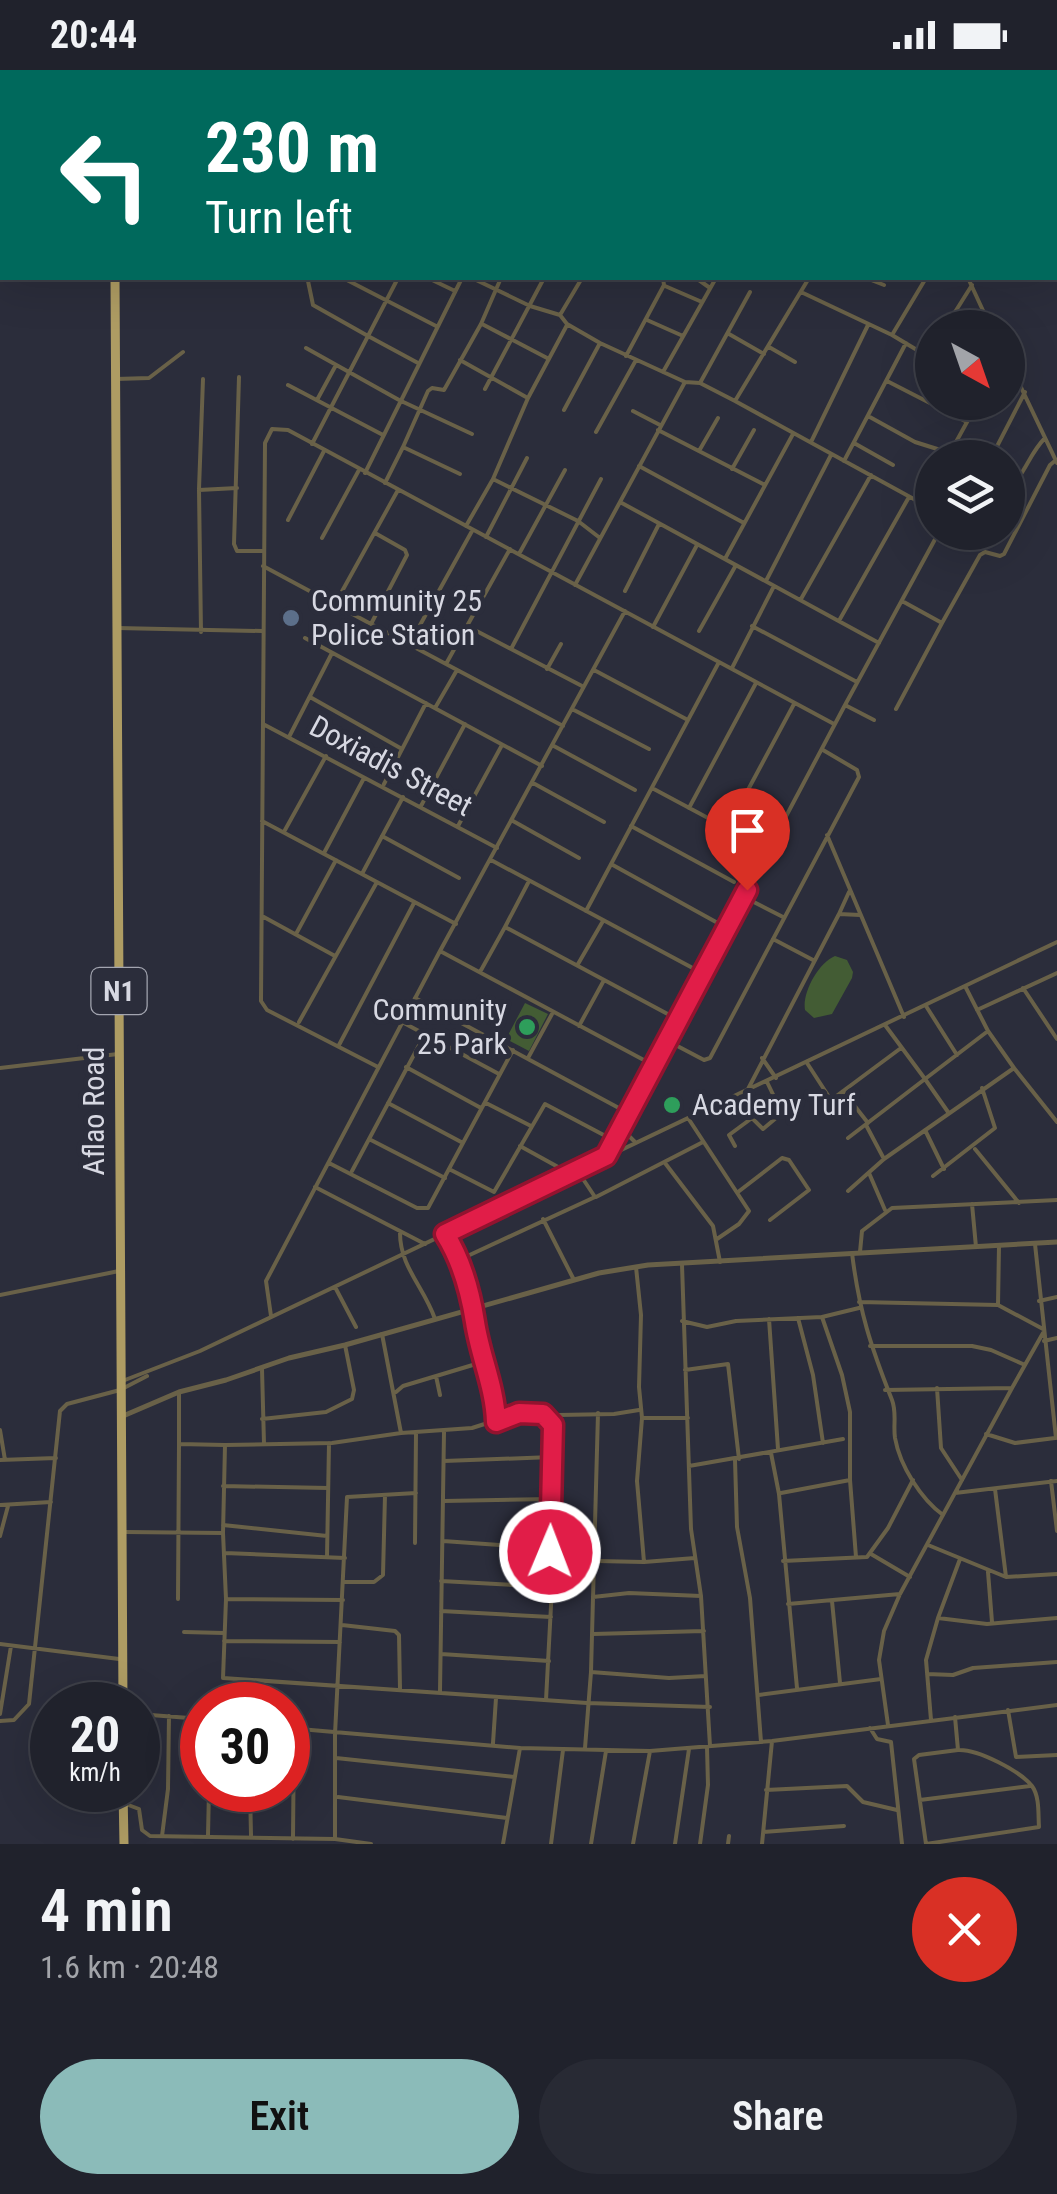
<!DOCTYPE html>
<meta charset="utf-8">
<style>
body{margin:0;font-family:"Roboto Condensed",sans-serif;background:#282a34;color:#f1f3f6;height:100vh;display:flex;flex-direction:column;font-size:38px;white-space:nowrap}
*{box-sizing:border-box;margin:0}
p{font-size:32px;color:#a2a4a9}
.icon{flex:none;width:55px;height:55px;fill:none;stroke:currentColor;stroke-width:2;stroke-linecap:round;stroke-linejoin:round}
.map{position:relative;height:1774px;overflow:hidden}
.side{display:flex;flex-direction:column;background:#20222c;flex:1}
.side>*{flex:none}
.top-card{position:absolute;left:0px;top:0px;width:1058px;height:210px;box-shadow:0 10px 40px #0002,0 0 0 2px #3d3f48;background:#00695c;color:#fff;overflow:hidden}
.needle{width:65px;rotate:140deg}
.fabs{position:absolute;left:915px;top:240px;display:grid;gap:20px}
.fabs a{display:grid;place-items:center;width:110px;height:110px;border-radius:50%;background:#20222c;box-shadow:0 10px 40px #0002,0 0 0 2px #3d3f48;font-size:50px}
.speed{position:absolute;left:30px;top:1612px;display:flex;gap:20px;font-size:50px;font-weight:700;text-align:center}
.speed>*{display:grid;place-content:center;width:130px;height:130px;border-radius:50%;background:#20222c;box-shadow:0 10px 40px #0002,0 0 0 2px #3d3f48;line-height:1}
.speed small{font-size:25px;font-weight:400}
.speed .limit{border:15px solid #d22;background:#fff;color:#111}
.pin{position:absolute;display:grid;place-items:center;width:85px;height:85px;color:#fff;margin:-102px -42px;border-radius:50% 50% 50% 0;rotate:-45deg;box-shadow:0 0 10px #0007}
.pin .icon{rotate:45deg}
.me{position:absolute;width:110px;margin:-55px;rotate:1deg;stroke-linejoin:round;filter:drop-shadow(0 0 8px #0008)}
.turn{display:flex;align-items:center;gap:35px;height:210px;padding:0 40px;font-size:45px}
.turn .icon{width:130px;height:130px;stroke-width:2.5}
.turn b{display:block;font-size:70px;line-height:85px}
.round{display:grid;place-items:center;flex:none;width:105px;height:105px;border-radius:52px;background:#282a34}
.head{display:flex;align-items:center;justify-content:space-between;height:170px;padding:0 40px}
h1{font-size:60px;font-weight:600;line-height:75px}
.cta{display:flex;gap:20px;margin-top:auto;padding:20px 40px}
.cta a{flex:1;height:115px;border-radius:60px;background:#8bbbb9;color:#111;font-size:40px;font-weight:600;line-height:115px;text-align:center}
.cta a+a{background:#282a34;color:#f1f3f6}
.status{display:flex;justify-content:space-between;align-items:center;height:70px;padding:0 50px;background:#20222c;direction:ltr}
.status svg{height:28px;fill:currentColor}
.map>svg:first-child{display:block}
</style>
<div class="status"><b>20:44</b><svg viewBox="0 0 49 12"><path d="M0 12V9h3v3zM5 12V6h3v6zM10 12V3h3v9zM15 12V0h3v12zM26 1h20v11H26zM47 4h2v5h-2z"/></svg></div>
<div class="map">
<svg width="1057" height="1774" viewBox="0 0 1057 1774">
<rect width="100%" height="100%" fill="#2b2d3b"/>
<path fill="#435c34" d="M835,886l12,4 6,12 -1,6 -20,36 -18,4 -9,-8c-3,-17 13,-47 30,-54z
M525,933l23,11 -19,37 -23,-12z"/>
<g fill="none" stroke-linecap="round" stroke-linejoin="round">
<path stroke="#696148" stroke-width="4" d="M337,0l5,2
M417,0l3,2
M611,0l5,2
M779,0l6,2
M804,0l2,2
M895,0l2,2
M950,0l2,2
M149,2v-2
M350,2l2,-2
M604,2l1,-2
M702,2l1,-2
M821,2l1,-2
M863,2l1,-2
M903,2l1,-2
M1055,38l2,-4
M1055,90l2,-4
M343,208l93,48
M398,208l-30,58 50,27
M428,208l27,13
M472,208l58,28 30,9 7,9 33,19 85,39 -110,203
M696,208l14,10
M866,208l18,7
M968,208l23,50
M308,211l5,24 55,31 -56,108
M665,216l37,16
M801,222l91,43 40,24
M560,245l22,-37
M647,250l36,16
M482,254l67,35
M945,258l27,-43
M729,264l35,20
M892,265l34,-57
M769,277l26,15
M306,278l93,52 73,34
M626,286l38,-71 -1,-7
M460,290l66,37
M1008,290l49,103
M663,302l53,-94
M239,307l-5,167 3,7h26
M116,309l33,-1 34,-26
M887,311l80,41
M685,312l15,1 35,18 197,108
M700,313l50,-91
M288,315l95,50
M485,319l59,-111
M317,330l19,-35
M735,331l74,-123
M564,340l36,-67
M633,341l27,14
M868,346l47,26 35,11 28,-51
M658,360l107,55
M596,362l40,-72
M811,372l57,-117
M854,373l39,22
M403,377l25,-56 4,-3 12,2 37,-66 20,-46
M699,381l19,-33
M991,388l34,-66
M844,391l62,-118
M639,396l105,57
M732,399l22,-39
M365,403l97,-195
M493,409l85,42 22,17
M385,413l18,-36 57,27
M199,419l4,-110
M1008,419c17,-14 21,-35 37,-51
M620,432l259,141
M288,450l36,-69
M466,456l27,-47 35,-81 39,-73
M375,463l30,17 2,5 -36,69 75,40 21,-38
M486,467l41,-79
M322,468l37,-68
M510,479l-43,77 44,23 90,-170
M519,484l46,-84
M726,487l67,-123
M263,496l108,58
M767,509l64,-124
M625,521l34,-67
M801,529l70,-124
M335,534l63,-114
M840,549l69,-122
M942,553l38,-68 5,-3 15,4 4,-2 46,-89 6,-5
M752,556l105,56
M653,557l44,-82
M117,558l145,3
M699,561l37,-66
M201,562l-2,-142 38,-2
M305,568l237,128
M409,575l63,-114
M511,579l71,37
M719,592l115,62
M446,594l117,62
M732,598l42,-82
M547,599l14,-25
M594,600l92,49
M310,627l92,52
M435,638l22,-38
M572,639l77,40
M896,639l46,-86 -40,-22
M874,650l-29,-15 94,-173
M263,654l234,124
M289,667l43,-84
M552,675l83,45
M533,713l71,39
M384,714l42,-81
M652,718l114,61
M421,736l44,-82
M689,738l67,-125
M262,751l194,103
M513,751l66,37
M458,756l44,-81
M631,756l103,56
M727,759l67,-125
M285,760l41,-74
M827,765l77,182
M382,766l77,42
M324,783l40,-75
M491,790l211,113
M611,794l114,63
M363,802l40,-75
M849,822l-10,22 21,1
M744,827l39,20
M262,846l73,40
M505,857l23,-44
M296,864l40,-74
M773,869l40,21
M440,881l215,115
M578,894l25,-43
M480,902l25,-45 172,92
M1023,918l34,51
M415,928l215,116
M926,936l31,49
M977,940l80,-37
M299,952l78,-140
M402,952l97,52
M579,956l24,-44
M666,970l38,20 6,-2 149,-281 -2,-7 -34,-20
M339,975l75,-142
M528,988l24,-44
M762,988l14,20
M807,993l24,37
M378,997l-111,-57 -6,-9 4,-558 7,-14 16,1 431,232 -133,249
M406,997l75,41
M0,998l118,-14
M1014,998l43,54
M747,1021l92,-177
M843,1021l25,32
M388,1033l75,40
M486,1033l45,23
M827,1033l74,-55
M948,1042l-23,-33 63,-48 -23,-45
M782,1043l11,-8
M688,1048l61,93 -10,13 -22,15
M752,1048l25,-16
M866,1055l18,34
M622,1059l13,13
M925,1060l19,39
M848,1068l77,-59 -40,-54
M369,1069l76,39
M520,1076l49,27
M735,1076l-6,-11 23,-17 11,11 19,-16 -15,-31
M975,1079l44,54
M606,1086l239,-451
M329,1093l88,45h11l85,-158
M665,1093l48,63 7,36
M449,1099l45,23 51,-88 70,37
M352,1101l73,-137
M869,1103l16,37
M933,1106l62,-48 -13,-40
M315,1117l110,57
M848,1121l36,-32 130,-91 -26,-37
M738,1122l44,-34 7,2 20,30 -39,30
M596,1127l107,-55
M972,1134l4,43
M543,1149l31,61
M400,1163c0,34 24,54 35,86
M446,1166c17,27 24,55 29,87 6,34 20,64 21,99
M1035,1174l21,194
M860,1182l2,-21 30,-23 165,-8
M852,1183c7,58 19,94 40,147 5,13 1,25 3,38 5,28 26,61 48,77
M461,1189l134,-62 -18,-27
M682,1195l9,264 10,67 9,150
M636,1197l5,48 -2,72 3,31 -5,63 7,81
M335,1217l21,40
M0,1225l119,-24
M1039,1231l18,-4
M859,1232l139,3 45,24
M998,1235l1,-59
M271,1246l-5,-35 174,-330 185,-340
M822,1247l20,58 8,37v68l6,77
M798,1248l15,57 10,68
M769,1249l9,130
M682,1251l25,6 29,-6 86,-4 37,-9
M382,1264l19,99
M1044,1271l13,-3
M870,1276h102l19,4 34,15
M262,1299l2,75
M685,1300l43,-6 11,95
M436,1306l4,19
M125,1310l75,-29 857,-409
M937,1318l4,60 21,32
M885,1320l127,-2 31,-55
M396,1322l7,-6 83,-25
M643,1348h45
M262,1349l64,-7 26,-13 2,-9 -9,-45
M0,1360l5,30
M986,1364l29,9 40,-5
M225,1375l107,-2 69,-10 71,-5 47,-15 37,3
M771,1383l8,41 18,194
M0,1390l56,-2
M735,1390l2,67 13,71 11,144
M444,1391l108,-4
M689,1396l154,-27
M1051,1411l6,50
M223,1416l105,2
M995,1419l11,88
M781,1423l69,-13
M955,1423l102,-12
M551,1429v-79l7,-5 56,-1 25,-4
M444,1431l107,-2 1,88 -6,113
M0,1435l51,-3
M223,1455l104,11
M125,1462l98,1 2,-88 -46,-1v-52
M223,1463l3,66 -3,79 364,25 123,4
M0,1466l8,-30
M443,1471l97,7 10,4
M415,1473l1,-110
M928,1475l78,32 51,-3
M225,1483l120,5
M871,1484l39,23
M327,1487l2,-114
M960,1489l-22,59 49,6 70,-6
M551,1490l93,2 51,-4
M783,1491l84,-4 21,-29 25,-48
M988,1502l4,50
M441,1511l110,6
M345,1512h29l9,-7 2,-80
M593,1527l36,-4 72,3
M178,1529l1,-155
M227,1529l116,1
M832,1531l8,82
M788,1534l112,-10
M441,1541l110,6
M342,1555l53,6 4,4 1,54
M184,1562l40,1
M593,1564l111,-3
M224,1571l116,1
M0,1574l119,15
M441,1584l108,7
M591,1602l78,6 37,-2
M927,1604l26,1 20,-7 84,-6
M440,1621l4,-259
M759,1625l122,-16
M1008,1640l8,47 41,-2
M0,1644l11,-68
M138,1644l64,5
M955,1647l3,33
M931,1650l-5,-60 12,-42
M0,1651l14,-1 15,-16 31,-293 7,-7 53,-14 27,-14
M888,1655l-9,-65 5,-29 16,-37 112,-206
M288,1658l232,20 130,3 122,-10 285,-36
M870,1658l7,11 14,3 11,102
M493,1673l3,-45
M585,1678l6,-76 7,-259
M958,1680c20,-1 62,21 74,36 8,11 6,29 7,41l-113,17 -12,-85 5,-4z
M336,1688l178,19
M250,1720l1,45
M766,1720l81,-4 16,16 34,8
M338,1727l169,21
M920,1730l110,-14
M123,1733l16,6 3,21 8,6 185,3 36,5
M763,1762l81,-6
M208,1765l1,-45
M162,1766l6,-47 1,-73
M293,1769l1,-110
M335,1769v-105l12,-237 69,-4
M503,1774l17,-96
M551,1774l12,-94
M591,1774l15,-93
M633,1774l17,-93
M675,1774l14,-95
M700,1774l8,-59 -1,-38
M728,1774l1,-8
M762,1774l10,-103"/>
<path stroke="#696148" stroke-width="5" d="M448,2l5,-2
M123,1346l56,-24 47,-12 63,-22 56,-13 254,-72 49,-8 409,-23"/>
<path stroke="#8a7d55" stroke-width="6" d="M0,98h2
M0,103h2"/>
<path stroke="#ae9c63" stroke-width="9" d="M116,2v-2
M124,2v-2
M115,208l8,1427
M123,1720l1,54"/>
</g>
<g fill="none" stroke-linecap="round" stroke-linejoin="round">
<g stroke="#92132f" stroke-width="25">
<path id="route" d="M550,1482l3,-127 -10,-11 -24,-1 -23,9c-1,-35 -16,-66 -21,-100 -5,-32 -13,-61 -30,-88l161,-78 141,-266"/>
</g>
<use href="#route" stroke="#e11d48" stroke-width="18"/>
</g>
<circle fill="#5c6f8a" stroke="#2b2d3b" stroke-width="4" cx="291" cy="548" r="10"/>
<g fill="#2e9e5b" stroke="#2b2d3b" stroke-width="4">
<circle cx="527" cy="957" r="10"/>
<circle cx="672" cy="1035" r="10"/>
</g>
<g text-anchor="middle" stroke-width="10" stroke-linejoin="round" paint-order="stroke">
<rect fill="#2b2d3b" stroke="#a3a5b0" stroke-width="2.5" x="91.5" y="898" width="55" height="46" rx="8"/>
<g font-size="28" font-weight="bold" fill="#d7d8e2">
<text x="119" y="931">N1</text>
</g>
<g font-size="30" fill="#d7d8e2" stroke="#2b2d3b" text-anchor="start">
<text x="311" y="541">Community 25<tspan x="311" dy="34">Police Station</tspan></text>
<text x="507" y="950" text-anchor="end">Community<tspan x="507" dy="34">25 Park</tspan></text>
<text x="692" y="1045">Academy Turf</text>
</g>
<g font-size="30" fill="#d7d8e2" stroke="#2b2d3b">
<text transform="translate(391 696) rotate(28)" y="10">Doxiadis Street</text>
<text transform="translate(94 1041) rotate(-90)" y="10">Aflao Road</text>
</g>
</g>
</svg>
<div class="fabs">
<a><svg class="needle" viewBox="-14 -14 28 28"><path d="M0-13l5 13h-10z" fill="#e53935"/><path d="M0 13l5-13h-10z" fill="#a2a4a9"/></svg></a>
<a><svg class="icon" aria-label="layers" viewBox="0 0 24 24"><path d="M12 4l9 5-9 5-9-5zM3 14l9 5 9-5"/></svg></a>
</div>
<div class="speed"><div>20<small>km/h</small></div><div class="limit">30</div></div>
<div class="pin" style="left:747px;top:820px;background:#d93025"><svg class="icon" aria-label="arrive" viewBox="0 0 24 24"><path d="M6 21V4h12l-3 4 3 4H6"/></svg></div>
<svg class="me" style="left:550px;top:1482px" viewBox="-20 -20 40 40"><circle r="17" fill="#e11d48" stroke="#fff" stroke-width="3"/><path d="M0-11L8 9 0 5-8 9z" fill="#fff"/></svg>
<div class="top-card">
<div class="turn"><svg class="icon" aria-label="left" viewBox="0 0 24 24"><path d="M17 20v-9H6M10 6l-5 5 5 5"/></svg><div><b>230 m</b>Turn left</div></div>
</div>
</div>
<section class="side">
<div class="head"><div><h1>4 min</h1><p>1.6 km · 20:48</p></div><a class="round" style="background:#d93025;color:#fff"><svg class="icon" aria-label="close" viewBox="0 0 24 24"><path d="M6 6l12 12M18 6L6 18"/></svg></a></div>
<div class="cta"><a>Exit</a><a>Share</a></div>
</section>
